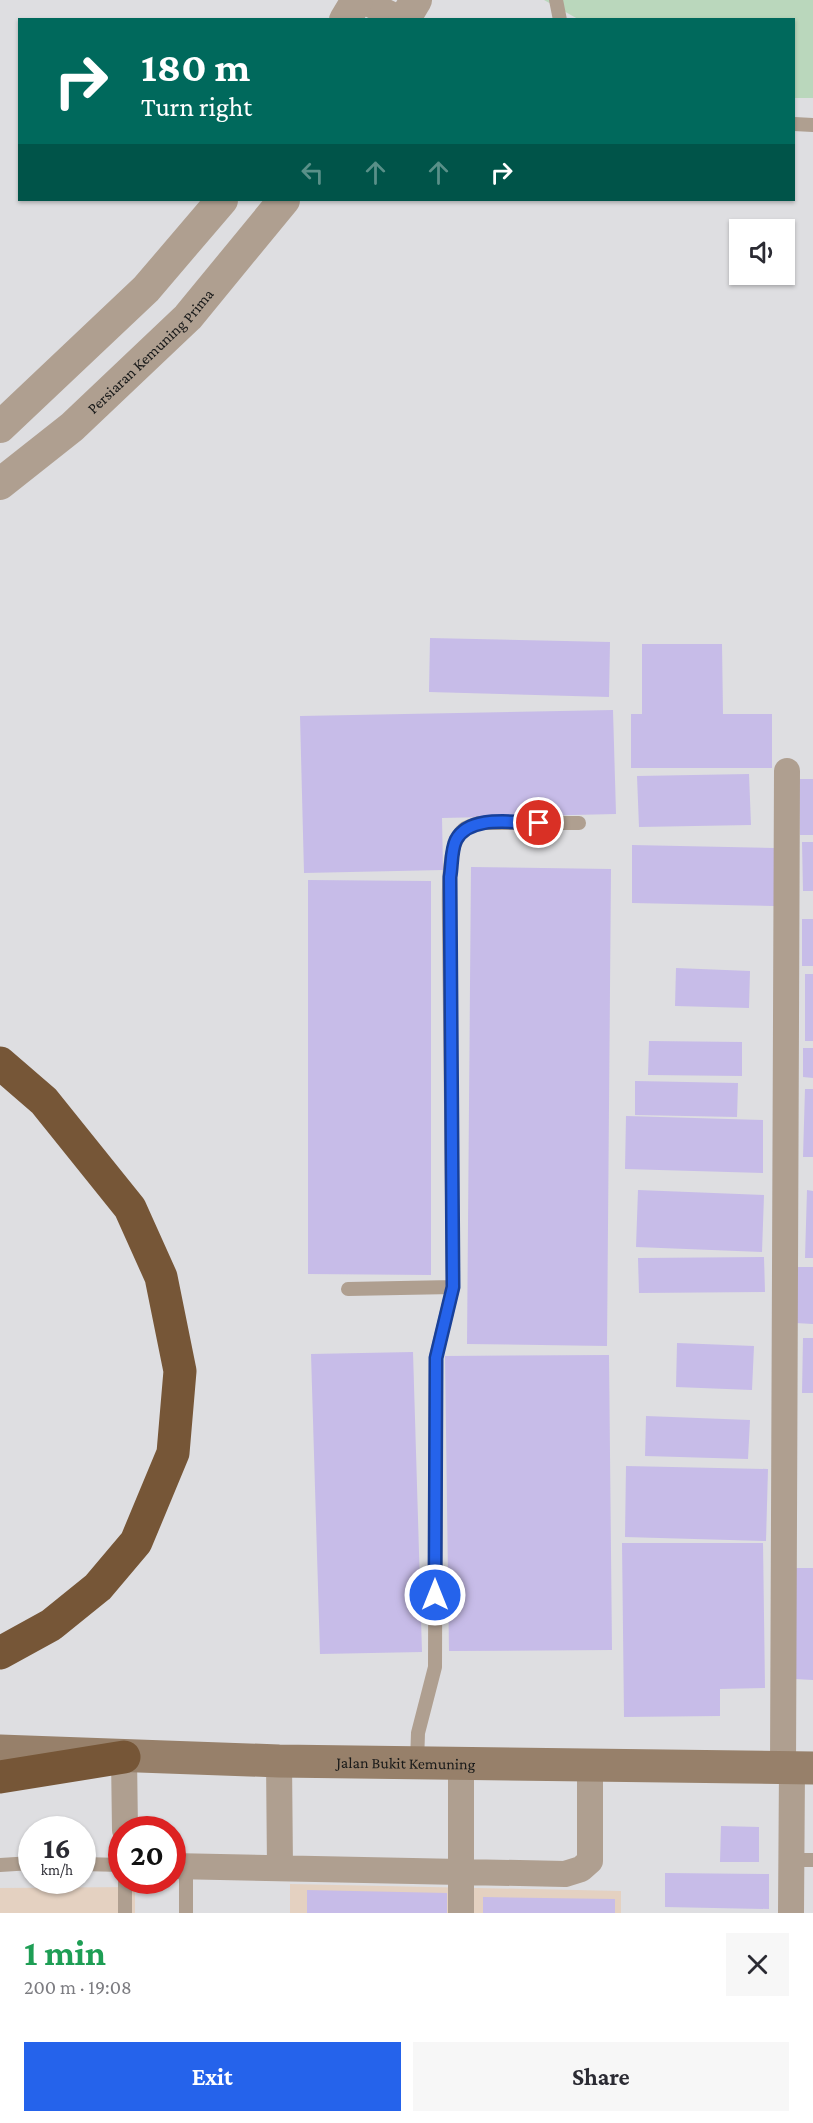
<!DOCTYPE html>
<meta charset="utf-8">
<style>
body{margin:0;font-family:"Crimson Pro",serif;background:#f7f7f7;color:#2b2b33;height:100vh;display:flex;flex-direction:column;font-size:22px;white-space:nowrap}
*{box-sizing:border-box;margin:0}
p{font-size:20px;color:#7c7c81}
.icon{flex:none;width:33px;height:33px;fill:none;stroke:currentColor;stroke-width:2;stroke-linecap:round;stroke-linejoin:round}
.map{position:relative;height:1913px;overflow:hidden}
.drawer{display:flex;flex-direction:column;background:#fff;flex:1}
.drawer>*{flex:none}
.top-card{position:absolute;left:18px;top:18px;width:777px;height:183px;border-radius:0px;box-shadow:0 2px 4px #0004;background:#00695c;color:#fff;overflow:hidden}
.controls{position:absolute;left:729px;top:219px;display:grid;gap:12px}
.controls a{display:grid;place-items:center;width:66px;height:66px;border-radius:0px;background:#fff;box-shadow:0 2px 4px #0004;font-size:30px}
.speed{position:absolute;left:18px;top:1816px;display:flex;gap:12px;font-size:30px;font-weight:700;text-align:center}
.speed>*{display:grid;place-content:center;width:78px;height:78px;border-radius:50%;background:#fff;box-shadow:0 2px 4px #0004;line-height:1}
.speed small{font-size:15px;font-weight:400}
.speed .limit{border:9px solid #d22;background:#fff;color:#111}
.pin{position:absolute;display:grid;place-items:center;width:51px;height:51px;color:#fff;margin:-26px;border:3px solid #fff;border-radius:50%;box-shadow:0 2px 6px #0007}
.me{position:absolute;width:66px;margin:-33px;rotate:0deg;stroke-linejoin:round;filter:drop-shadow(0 0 4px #0008)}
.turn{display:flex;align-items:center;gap:21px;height:126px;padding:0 24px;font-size:27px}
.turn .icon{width:78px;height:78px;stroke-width:2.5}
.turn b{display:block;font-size:42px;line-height:51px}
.lanes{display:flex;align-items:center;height:57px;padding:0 24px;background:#0003;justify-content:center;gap:30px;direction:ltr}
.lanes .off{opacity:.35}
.round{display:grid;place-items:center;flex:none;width:63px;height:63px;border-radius:0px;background:#f7f7f7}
.overview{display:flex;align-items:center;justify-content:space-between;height:102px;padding:0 24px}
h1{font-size:36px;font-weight:700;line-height:45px;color:#1e9e55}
.button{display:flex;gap:12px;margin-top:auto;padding:12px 24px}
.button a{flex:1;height:69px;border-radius:0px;background:#2563eb;color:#fff;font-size:24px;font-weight:700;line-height:69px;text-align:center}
.button a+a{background:#f7f7f7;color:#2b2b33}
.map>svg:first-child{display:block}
</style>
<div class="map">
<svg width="813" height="1913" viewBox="0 0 813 1913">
<rect width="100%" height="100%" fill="#dedee1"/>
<path fill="#e4d1c1" d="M290,1884l331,7v22h-331z
M135,1887v26h-135v-25z"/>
<path fill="#bad7bc" d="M544,0h269v98h-19v-78l-216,-1z"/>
<path fill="#c7bce8" d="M430,638l180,4 -1,55 -180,-5z
M642,644h80l1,70h49v54h-141v-54h11z
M613,710l3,104 -174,4 1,52 -139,3 -4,-157z
M749,774l2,51 -112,2 -2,-51z
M799,779h14v56h-13z
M802,842h11v49h-10z
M632,845l142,3v58l-142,-3z
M471,867l140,2 -4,477 -140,-2z
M308,880l123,1v394l-123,-1z
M802,919h11v47h-11z
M676,968l74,3 -1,37 -74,-2z
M805,974h8v67h-8z
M649,1041l93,1v34l-94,-1z
M803,1048h10v30l-10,-1z
M635,1081l103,2 -1,34 -102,-2z
M805,1089h8v68h-10z
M626,1116l137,4v53l-138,-4z
M638,1190l126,5 -2,57 -126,-5z
M807,1190l6,1v67h-8z
M764,1257l1,35 -126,1 -1,-35z
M798,1267h15v57l-17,-1z
M803,1338h10v55h-11z
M677,1343l77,3 -2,44 -76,-3z
M413,1352l9,300 -102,2 -9,-300z
M609,1355l3,295 -163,1 -4,-295z
M646,1416l104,4 -2,39 -103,-3z
M626,1466l142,3 -2,72 -141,-4z
M622,1543h141l2,145 -45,1v27l-96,1z
M794,1568h19v112l-18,-1z
M721,1826l38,1v35h-39z
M665,1873l104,1v35l-104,-2z
M307,1890l140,3v20h-140z
M483,1897l132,2v14h-132z"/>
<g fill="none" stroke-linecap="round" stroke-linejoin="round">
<path stroke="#af9f90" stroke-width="14" d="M556,0l4,20
M794,124l19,1
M348,1289l105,-2
M417,1763l1,-30 17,-66 1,-310 17,-70 -4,-364c0,-24 -3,-74 13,-92 4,-5 11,-6 17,-8h100
M791,1860h22
M82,1864l40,1
M0,1865l32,-2
M125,1913v-32
M186,1913v-47"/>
<path stroke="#af9f90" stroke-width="26" d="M361,0l42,20
M124,1757l1,73
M279,1761l1,107
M783,1768l4,-997
M172,1866l393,8 16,-5 9,-8v-96
M461,1913v-149
M791,1913l1,-145"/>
<g stroke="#af9f90" stroke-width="32">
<path d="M345,20l12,-20"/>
<path d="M404,20l12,-20"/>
<path d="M0,427l146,-138 76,-89"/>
<path id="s1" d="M0,484l72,-57 116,-110 96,-117"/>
</g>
<path stroke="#97806a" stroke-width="33" id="s2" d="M0,1751l279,10 534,7"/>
<path stroke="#765637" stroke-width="33" d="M0,1063l44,38 86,107 31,69 19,94 -7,82 -37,89 -38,45 -47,38 -51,28
M0,1777l124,-20"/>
</g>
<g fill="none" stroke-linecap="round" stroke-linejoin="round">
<g stroke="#184099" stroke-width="15">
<path id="route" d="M435,1595l1,-237 17,-71 -3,-410c2,-11 1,-27 6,-37 14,-26 58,-17 83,-17"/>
</g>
<use href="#route" stroke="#2563eb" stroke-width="10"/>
</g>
<g text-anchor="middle" stroke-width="4.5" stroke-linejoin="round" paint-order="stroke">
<g font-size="16" fill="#181919" stroke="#dedee1">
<text dy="6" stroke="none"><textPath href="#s1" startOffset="201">Persiaran Kemuning Prima</textPath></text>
<text dy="6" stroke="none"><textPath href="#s2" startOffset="406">Jalan Bukit Kemuning</textPath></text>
</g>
</g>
</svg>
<div class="controls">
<a><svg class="icon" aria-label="sound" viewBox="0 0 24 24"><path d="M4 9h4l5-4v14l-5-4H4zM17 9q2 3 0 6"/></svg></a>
</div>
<div class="speed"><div>16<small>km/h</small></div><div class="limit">20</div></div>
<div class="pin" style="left:539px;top:823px;background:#d93025"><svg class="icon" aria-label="arrive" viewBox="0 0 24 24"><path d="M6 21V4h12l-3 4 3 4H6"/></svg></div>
<svg class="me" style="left:435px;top:1595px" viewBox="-20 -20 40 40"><circle r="17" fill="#2563eb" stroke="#fff" stroke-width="3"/><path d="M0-11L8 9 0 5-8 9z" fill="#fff"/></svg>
<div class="top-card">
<div class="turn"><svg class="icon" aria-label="right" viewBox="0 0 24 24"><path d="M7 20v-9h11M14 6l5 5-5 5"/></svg><div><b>180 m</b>Turn right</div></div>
<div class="lanes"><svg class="icon off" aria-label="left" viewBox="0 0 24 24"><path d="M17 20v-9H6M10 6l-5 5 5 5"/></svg><svg class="icon off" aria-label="ahead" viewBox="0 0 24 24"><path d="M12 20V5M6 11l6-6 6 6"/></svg><svg class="icon off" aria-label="ahead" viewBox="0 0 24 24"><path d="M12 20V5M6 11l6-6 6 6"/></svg><svg class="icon" aria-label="right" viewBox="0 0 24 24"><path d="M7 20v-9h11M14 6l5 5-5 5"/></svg></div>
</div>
</div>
<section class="drawer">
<div class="overview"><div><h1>1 min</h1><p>200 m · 19:08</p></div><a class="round"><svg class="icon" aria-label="close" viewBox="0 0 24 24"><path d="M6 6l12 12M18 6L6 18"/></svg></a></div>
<div class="button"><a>Exit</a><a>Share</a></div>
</section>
